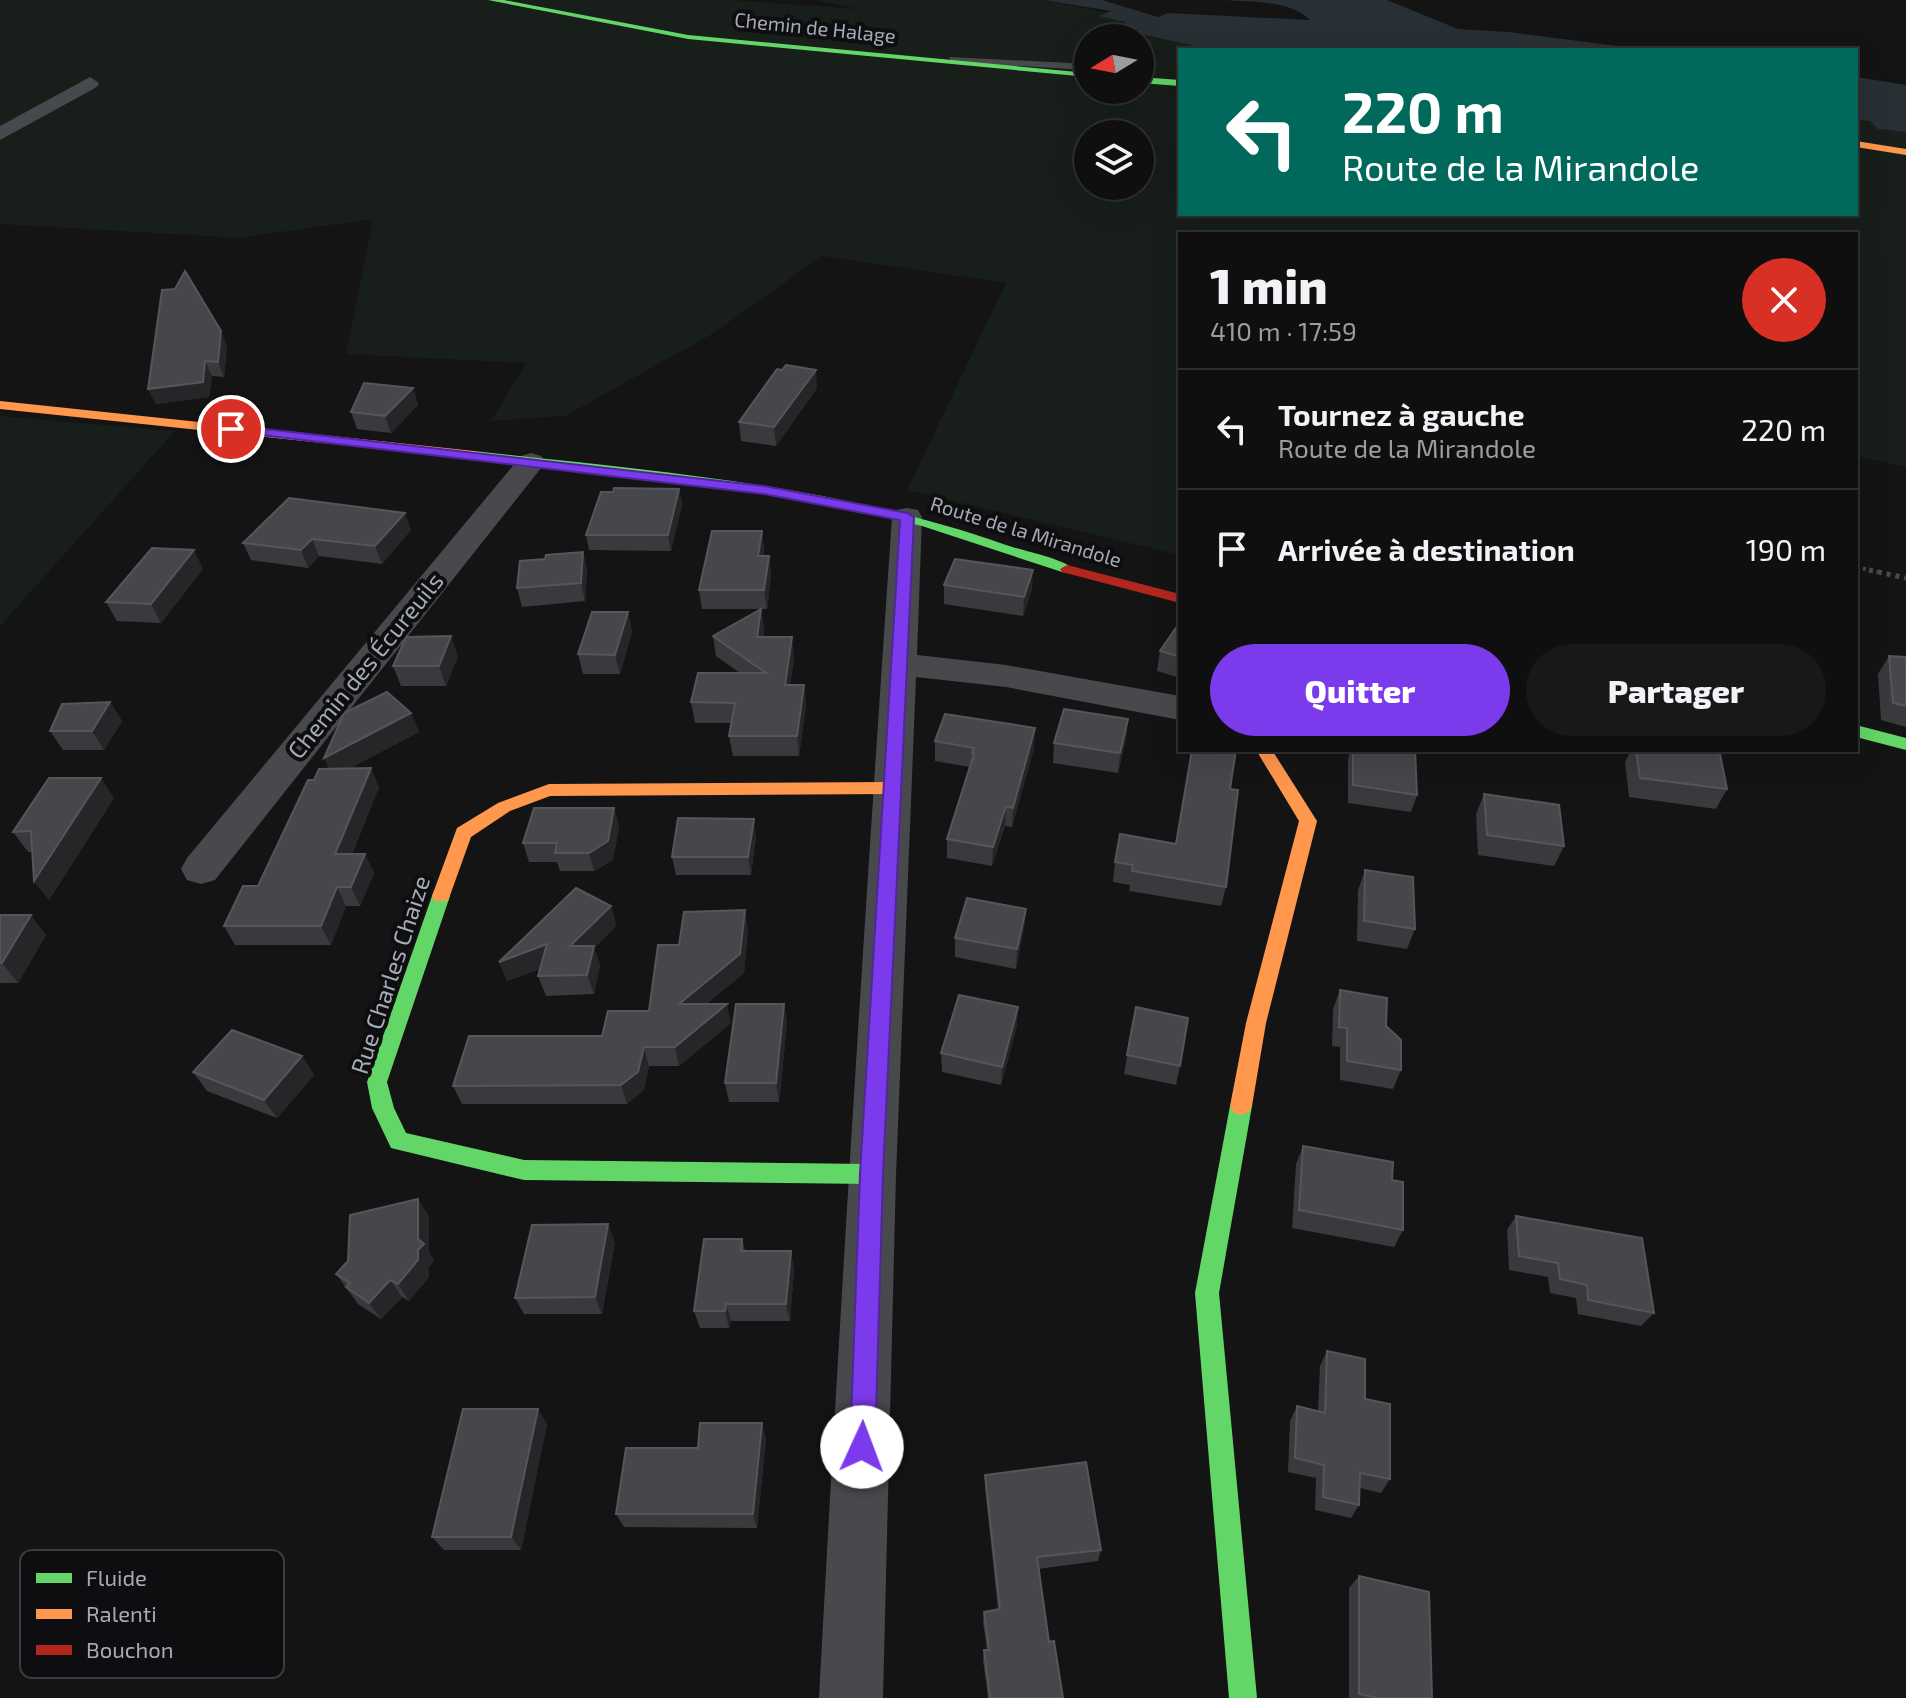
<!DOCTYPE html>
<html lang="fr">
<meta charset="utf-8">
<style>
body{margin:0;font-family:"Exo 2",sans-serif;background:#181818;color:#f1f3f6;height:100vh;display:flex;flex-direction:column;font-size:30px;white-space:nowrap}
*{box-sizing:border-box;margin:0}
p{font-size:26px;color:#9b9c9e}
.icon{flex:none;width:44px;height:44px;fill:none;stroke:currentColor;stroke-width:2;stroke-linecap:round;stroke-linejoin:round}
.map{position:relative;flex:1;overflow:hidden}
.details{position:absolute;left:1178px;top:232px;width:680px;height:520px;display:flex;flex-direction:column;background:#0f0f0f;border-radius:0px;box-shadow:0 8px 32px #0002,0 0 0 2px #2f2f2f}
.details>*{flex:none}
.guide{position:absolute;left:1178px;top:48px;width:680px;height:168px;border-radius:0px;box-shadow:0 8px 32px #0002,0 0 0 2px #2f2f2f;background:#00695c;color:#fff;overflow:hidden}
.needle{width:52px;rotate:260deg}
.controls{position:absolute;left:1074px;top:24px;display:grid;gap:16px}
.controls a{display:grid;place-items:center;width:80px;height:80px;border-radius:50%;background:#0f0f0f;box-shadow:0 8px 32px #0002,0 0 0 2px #2f2f2f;font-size:40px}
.pin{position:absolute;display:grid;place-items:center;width:68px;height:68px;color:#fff;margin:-34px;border:4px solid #fff;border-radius:50%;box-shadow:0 2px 8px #0007}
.me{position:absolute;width:88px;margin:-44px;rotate:2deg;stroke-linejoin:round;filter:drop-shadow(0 0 6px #0008)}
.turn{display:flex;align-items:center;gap:28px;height:168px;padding:0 32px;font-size:36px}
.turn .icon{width:104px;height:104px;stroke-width:2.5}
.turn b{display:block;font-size:56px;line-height:68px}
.round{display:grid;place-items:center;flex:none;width:84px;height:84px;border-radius:42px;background:#181818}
.head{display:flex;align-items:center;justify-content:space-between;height:136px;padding:0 32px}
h1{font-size:48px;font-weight:800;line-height:60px}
.action{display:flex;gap:16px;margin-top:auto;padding:16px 32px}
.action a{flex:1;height:92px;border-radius:48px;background:#7c3aed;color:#fff;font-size:32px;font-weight:800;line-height:92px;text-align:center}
.action a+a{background:#181818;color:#f1f3f6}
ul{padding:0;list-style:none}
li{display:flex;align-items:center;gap:24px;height:120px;padding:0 32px;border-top:2px solid #2f2f2f}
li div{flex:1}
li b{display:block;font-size:30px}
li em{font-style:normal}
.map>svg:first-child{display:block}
</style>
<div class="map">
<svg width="1906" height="1698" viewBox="0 0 1906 1698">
<rect width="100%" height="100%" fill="#141414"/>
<path fill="#181e19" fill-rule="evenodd" d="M0,0h732l127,9 -44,-9h229l252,50h-116v164h676v-94l14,1 9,8 27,3v335l-50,-11v-222h-676v321l-273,-65 99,-207 -184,-27 -110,78 -147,82 -74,5 35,-58 -180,-9 27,-135 -134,19 -239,-14zM1088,38h52v52h-52zM1088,134h52v52h-52z
M0,416l175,15 -175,195z"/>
<path fill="#283035" d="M1044,0h58l56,17 10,-4 142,7c-19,-20 -60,-18 -86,-20h163l71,29 50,3 140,18h-352l-16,-4h-84l-69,-15 -2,-9 -26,-6 12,-5z
M1856,77l50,8v47l-28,-3 -8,-8 -14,-1z"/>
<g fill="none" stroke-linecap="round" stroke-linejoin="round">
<path stroke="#4a4b4f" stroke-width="4" stroke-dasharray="3 4" stroke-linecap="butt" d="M1856,567l22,5"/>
<path stroke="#4a4b4f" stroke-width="5" stroke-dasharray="4 5" stroke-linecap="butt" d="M1869,570l37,8"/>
<path fill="#48494d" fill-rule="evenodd" d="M949,57l139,7v6l-136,-8z"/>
<path fill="#48494d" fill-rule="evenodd" d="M90,77l9,6 -2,4 -97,53v-14z
M531,453l10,3 5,6 -5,6 -326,412 -14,4 -14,-4 -6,-11 6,-11 334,-402z
M907,508l11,2 4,7 -5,138 89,10 174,31v24l-174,-33 -90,-10 -20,497 -13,524h-64c21,-394 46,-789 73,-1181l4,-7z"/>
<path fill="#63d668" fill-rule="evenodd" d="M488,0h16l184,35 400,38v4l-400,-38z
M1140,77l40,3v6l-40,-3z
M474,451c180,20 360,33 532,94 18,6 55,13 68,24l-7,4 -5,-1 -140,-46 -69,-17 -108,-19 -276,-32 -2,-3z
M1856,725l50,13v12l-50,-13z
M441,889l7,2 2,5 -63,186 7,26 12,25 118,27 347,4 8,3 3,7 -3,7 -8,3 -347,-4 -133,-32 -19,-40 -5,-26 65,-186 2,-5z
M1241,1097l8,3 3,6 -33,187 38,405h-28l-34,-405 35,-187 3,-6z"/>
<path fill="#ff974d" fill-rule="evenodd" d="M1856,141l50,8v6l-50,-8z
M0,401l474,50 7,4 -7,4 -474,-50z
M1256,750h16l45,71 -51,202 -14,83 -3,6 -8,3 -8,-3 -3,-6 16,-83 53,-202z
M892,782l9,6 -9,6 -342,2 -40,15 -39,26 -23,64h-14l-2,-5 25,-68 41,-25 51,-19z"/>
<path fill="#b3261e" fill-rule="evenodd" d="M1067,565l113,29v9l-118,-31 -2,-3z"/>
</g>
<path fill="#393a3d" d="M227,346l-3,31 -12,-1 -3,21 -53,7 -8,-15z
M782,370l35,18 -41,58 -35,-5 -2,-19z
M413,388l5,17 -27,28 -34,-4 -6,-17z
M679,489l3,15 -11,47 -82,-1 -3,-15z
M411,530l-29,34 -63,-8 -11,12 -57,-8 -8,-17z
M762,531l2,19v6h5l2,19 -4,34h-6l3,20 -1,8 31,20 -4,28h14l2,20 -7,51h-66l-4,-20 3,-13h-37l-4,-21 49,-29 -24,-17 -3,-20 48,-27h-59l-3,-19z
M583,552l4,18 -2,31 -63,6 -5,-19 28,-29z
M203,569l-42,54 -44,-2 -11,-19z
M944,585l88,4 -9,27 -79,-12z
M628,612l4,20 -12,42h-37l-5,-20z
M1180,629v49l-23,-7 3,-20z
M458,656l-12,30h-45l-8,-20z
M1889,656l17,1v70l-25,-7 -3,-46z
M110,702l12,19 -18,29h-41l-13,-19z
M411,713l8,19 -69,36 29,19 -27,67h13l9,19 -14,33h-14l-15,39h-96l-11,-19 34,-40 56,-106 14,-11z
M1128,719l-2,20 -8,34 -65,-10 1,-20z
M935,741l99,7 -22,79 -7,-1 -13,40 -45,-8v-19l23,-72 -35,-6z
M1350,750h65l2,45 -6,17 -63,-9v-44z
M1631,750h58l38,39 -11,20 -87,-12 -4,-35z
M1230,789l-4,98 -5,19 -92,-15 1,-6 -17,-3 2,-20 61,-18z
M1484,794l80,52 -10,20 -76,-11 -2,-41z
M114,798l-65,102 -15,-19 -2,-29h-4l-15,-20z
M614,808l5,19 -6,33 -19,11h-34l-3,-9h-28l-6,-19z
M756,837l-5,38h-75l-4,-18z
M1365,870l50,59 -8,20 -50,-8 1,-51z
M611,906l5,20 -22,22 6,17 -6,29 -48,2 -8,-20 2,-7 -33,12 -8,-19z
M1026,909l-2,19 -8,41 -61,-12v-19z
M0,915l46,20 -28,48h-18z
M748,930l-4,43 -38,31 25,19 -52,43h-30l-5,24 -17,14h-165l-9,-18 149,-50 47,-25 30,-66z
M1340,990l46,36 15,44 -8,19 -53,-9v-33l-8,-1 1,-37z
M784,1004l3,19 -8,79h-50l-4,-19z
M1136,1007l44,59 -4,19 -52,-11z
M1017,1026l-16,59 -59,-13 -1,-19z
M302,1056l12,19 -37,43 -70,-27 -14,-19z
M1303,1146l89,34 11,50 -9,17 -102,-19 4,-64z
M429,1216v36l5,9 -5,6v10l-20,24 -7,-4 -21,22 -23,-15 -22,-30z
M1516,1216l138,97 -13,13 -63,-12 -2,-16 -26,-5 -2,-16 -39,-7 -2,-40z
M742,1239l3,12 49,18 -4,52h-59l-2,7h-29l-6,-17z
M615,1242l-13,72h-78l-9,-16z
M1327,1351l38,48 25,80 -9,14 -21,-5 -1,17 -8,13 -36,-8 1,-32 -28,-6 2,-51 7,-15 21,5 2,-45z
M547,1424l-26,126h-77l-12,-13z
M766,1438l-9,90 -133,-1 -8,-13 82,-66z
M985,1475l116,75 -3,11 -60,8 11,73 14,56h-75l-5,-38 1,-10h3l-4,-28 1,-10 14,-2 -13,-122z
M1359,1576l73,122h-83v-110z"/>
<path fill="#252627" d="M221,331l6,15 -3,31 -6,-15z
M205,361l7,15 -3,21 -53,7 -8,-15z
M816,370l1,18 -41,58 -2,-19z
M413,388l5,17 -27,28 -6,-17z
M679,489l3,15 -11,47 -3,-16z
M405,513l6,17 -29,34 -7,-18z
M762,531l2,19 -3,25 -3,-19z
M312,539l7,17 -11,12 -7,-18z
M194,550l9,19 -42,54 -10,-19z
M583,552l4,18 -2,31 -4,-18z
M769,556l2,19 -4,34 -3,-19z
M1033,570l-1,19 -9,27 1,-19z
M761,609l3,20 -4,28 -3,-20z
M628,612l4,20 -12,42 -5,-19z
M451,636l7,20 -12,30 -7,-20z
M792,637l2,20 -7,48 -2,-20z
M804,685l2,20 -7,51 -2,-20z
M110,702l12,19 -18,29 -12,-19z
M411,713l8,19 -86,45 -9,-19z
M1128,719l-2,20 -8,34 2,-20z
M1035,728l-1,20 -22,79 1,-19z
M371,768l8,19 -35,86 -9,-19z
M101,778l13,20 -65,102 -15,-19z
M1006,806l-1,20 -13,40 1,-19z
M614,808l5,19 -6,33 -19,11 -5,-18z
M754,819l2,18 -5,38 -3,-18z
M365,854l9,19 -14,33 -9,-19z
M337,887l9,19 -15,39 -10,-19z
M611,906l5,20 -22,22 6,17 -6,29 -7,-19 -17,-29z
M1026,909l-2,19 -8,41 1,-20z
M745,910l3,20 -4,43 -60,50 -5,-19z
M31,915l15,20 -28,48 -16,-20z
M547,944l7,20 -47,17 -8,-19z
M727,1004l4,19 -52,43 -4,-19z
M784,1004l3,19 -8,79 -3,-19z
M1018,1007l-1,19 -16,59 1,-18z
M644,1047l5,19 -5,24 -17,14 -6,-19z
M302,1056l12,19 -37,43 -13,-18z
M418,1199l11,17v36l5,9 -5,6v10l-20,24 -11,-17 20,-45z
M608,1224l7,18 -13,72 -7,-17z
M791,1251l3,18 -4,52 -4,-17z
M390,1280l12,17 -21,22 -12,-16z
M726,1304l5,17 -2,7 -4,-17z
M538,1409l9,15 -26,126 -10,-13z
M762,1423l4,15 -9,90 -4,-14z"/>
<path fill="#45474a" stroke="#54565b" stroke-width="2" d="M185,271l36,60 -3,31 -13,-1 -2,21 -55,7 14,-99 13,-1z
M786,365l30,5 -42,57 -35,-5 38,-53 5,1z
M364,383l49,5 -28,28 -34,-4z
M614,488l65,1 -11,46h-82l15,-43h12z
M289,498l116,15 -30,33 -63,-7 -11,11 -58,-7z
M712,531h50l-4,25h11l-5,34h-65z
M152,548l42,2 -43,54 -45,-2z
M583,552l-2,31 -64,5 3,-27 25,-2 1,-4z
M955,559l78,11 -9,27 -80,-12z
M761,609l-4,28h35l-7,48h19l-7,51h-68l6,-33 -44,-1 7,-29h68l-53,-37z
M592,612h36l-13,43 -37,-1z
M1176,628l4,1v28l-20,-6z
M451,636l-12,30h-46l13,-29z
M1889,656l17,1v49l-13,-3z
M387,692l24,21 -87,45 20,-45z
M110,702l-18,29h-42l12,-27z
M1064,709l64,10 -8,34 -66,-10z
M945,714l90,14 -22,80 -7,-2 -13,41 -46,-8 27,-85 -2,-1 2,-5 -39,-7z
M1192,750h44l-6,39 8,1 -12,97 -94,-16 1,-6 -18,-3 5,-28 56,10z
M1353,750h62l2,45 -64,-10z
M1636,750h53l31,4 7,35 -87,-11z
M371,768l-36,86h30l-14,33h-14l-16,39h-97l19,-40h15l50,-106h6l5,-11z
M49,778h52l-67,103 -3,-50 -18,1z
M1484,794l75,11 5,41 -77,-11z
M534,808h80l-6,33 -19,12h-34l2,-10h-34z
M678,818l76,1 -6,38h-76z
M1365,870l48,7 2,52 -51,-8z
M576,888l35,18 -41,40h24l-7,29 -49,1 9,-32 -48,18z
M967,898l59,11 -9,40 -62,-11z
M745,910l-5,44 -61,50h48l-52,43h-31l-6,25 -17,13 -168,1 16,-50h133l6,-25h41l9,-66h21l5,-33z
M0,915h31l-29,48h-2z
M1340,990l47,8 -1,28 15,14v30l-54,-9v-33l-8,-1z
M959,995l59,12 -16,60 -61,-14z
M736,1004h48l-8,79h-51z
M1136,1007l52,11 -8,48 -53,-11z
M232,1030l70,26 -38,44 -71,-28z
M1303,1146l90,16 -1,18 11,2v48l-104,-20z
M418,1199v40l6,5 -6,6v10l-20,24 -8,-4 -21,23 -23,-16 4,-4 -14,-9 12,-13 2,-46z
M1516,1216l126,22 12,75 -66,-13 -1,-15 -27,-6 -2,-16 -39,-7z
M608,1224l-13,73 -80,1 17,-73z
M704,1239h38l-1,12h50l-5,53h-60l-1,7h-31z
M1327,1351l38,8v40l25,5v75l-30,-6 -1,32 -36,-8 1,-32 -29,-7 2,-52 28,7z
M463,1409h75l-27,128h-79z
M700,1423h62l-9,91h-137l10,-66h72z
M1086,1462l15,88 -64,7 12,85 5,-1 9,57h-73l-6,-48h5l-5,-38 16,-3 -15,-134z
M1359,1576l70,16 3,106h-54l-19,-4z"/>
<path fill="#7c3aed" stroke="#51269a" stroke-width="2" d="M231,425l533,61 143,27 7,4 -31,657 -8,273 -3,9 -10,4 -9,-4 -3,-9 10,-273 40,-654 -136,-26 -537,-63 -2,-2z"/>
<g text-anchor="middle" stroke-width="8" stroke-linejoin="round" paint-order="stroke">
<g font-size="20" fill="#a5abb5" stroke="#0e0e10">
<text transform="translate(815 28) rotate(6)" y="7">Chemin de Halage</text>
<text transform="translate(1026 532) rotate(17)" y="7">Route de la Mirandole</text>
</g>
<g font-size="24" fill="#a5abb5" stroke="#0e0e10">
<text transform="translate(366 666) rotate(-51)" y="8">Chemin des Écureuils</text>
<text transform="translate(391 975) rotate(-72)" y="8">Rue Charles Chaize</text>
</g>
</g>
<rect x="20" y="1550" width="264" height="128" rx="12" fill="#0e0e10" stroke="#3b3d42" stroke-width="2"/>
<rect x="36" y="1573" width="36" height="10" fill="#63d668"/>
<rect x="36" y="1609" width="36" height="10" fill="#ff974d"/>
<rect x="36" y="1645" width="36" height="10" fill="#b3261e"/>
<g font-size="22" fill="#a5abb5">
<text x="86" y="1586">Fluide</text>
<text x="86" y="1622">Ralenti</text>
<text x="86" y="1658">Bouchon</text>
</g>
</svg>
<div class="controls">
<a><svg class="needle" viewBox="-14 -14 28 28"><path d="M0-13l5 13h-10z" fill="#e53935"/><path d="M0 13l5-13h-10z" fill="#9b9c9e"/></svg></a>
<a><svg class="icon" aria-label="layers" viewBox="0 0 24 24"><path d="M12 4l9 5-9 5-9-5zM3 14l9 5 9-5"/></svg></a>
</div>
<div class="pin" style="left:231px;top:429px;background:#d93025"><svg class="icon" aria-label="arrive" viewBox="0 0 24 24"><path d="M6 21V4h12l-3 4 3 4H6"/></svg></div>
<svg class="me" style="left:862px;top:1447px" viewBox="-20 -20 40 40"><circle r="19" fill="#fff"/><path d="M0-13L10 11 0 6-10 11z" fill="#7c3aed"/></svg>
<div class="guide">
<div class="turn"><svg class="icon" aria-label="left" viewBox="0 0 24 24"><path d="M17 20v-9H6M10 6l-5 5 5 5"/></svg><div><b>220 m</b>Route de la Mirandole</div></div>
</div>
<section class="details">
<div class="head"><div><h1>1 min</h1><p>410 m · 17:59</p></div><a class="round" style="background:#d93025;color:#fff"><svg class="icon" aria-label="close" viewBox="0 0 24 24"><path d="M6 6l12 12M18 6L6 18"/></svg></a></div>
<ul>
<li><svg class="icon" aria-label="left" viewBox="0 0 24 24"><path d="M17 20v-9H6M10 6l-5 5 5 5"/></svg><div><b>Tournez à gauche</b><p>Route de la Mirandole</p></div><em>220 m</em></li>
<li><svg class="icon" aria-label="arrive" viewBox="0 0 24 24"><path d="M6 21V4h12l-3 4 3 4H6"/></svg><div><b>Arrivée à destination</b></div><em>190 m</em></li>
</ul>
<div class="action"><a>Quitter</a><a>Partager</a></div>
</section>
</div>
